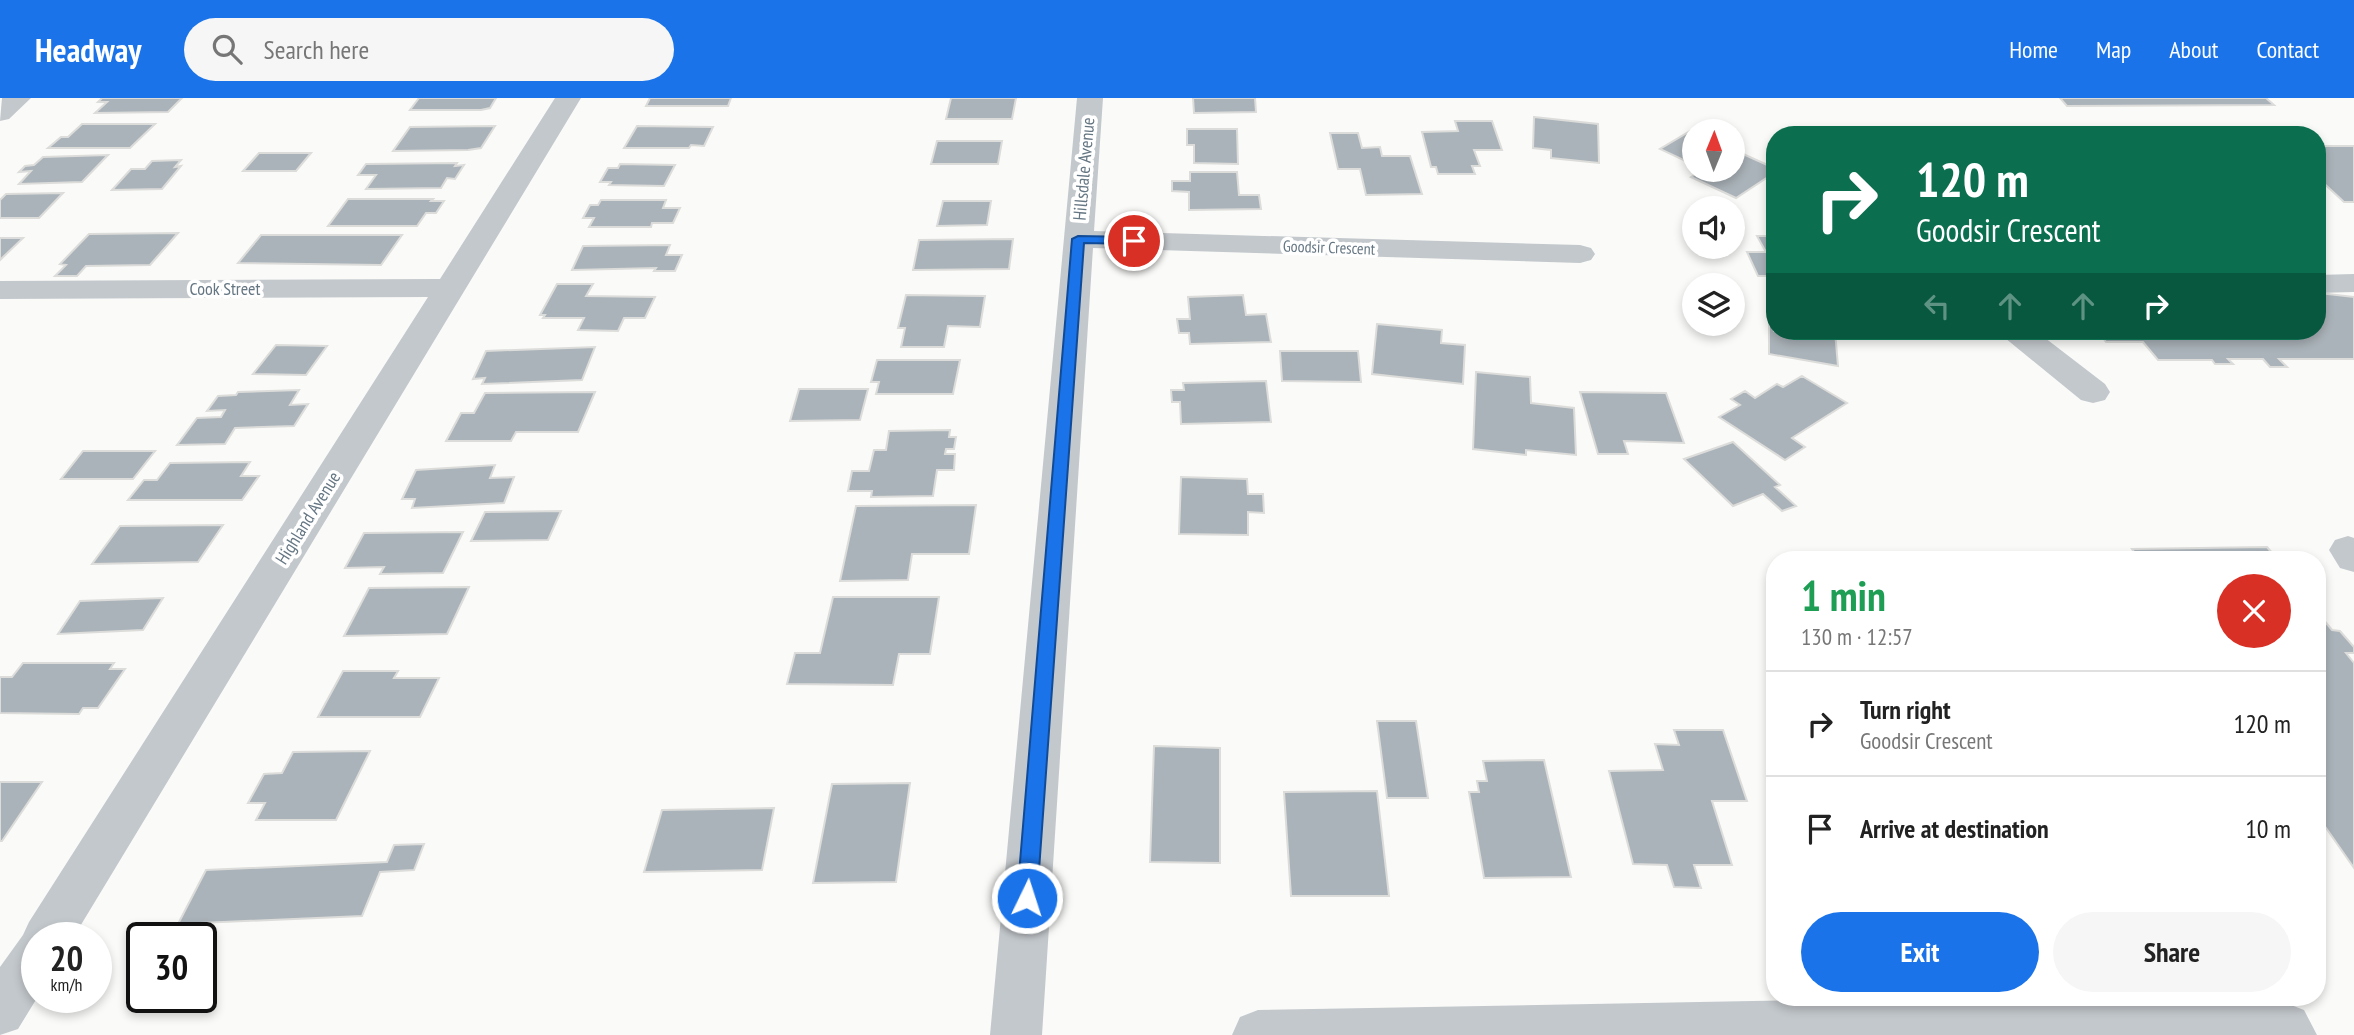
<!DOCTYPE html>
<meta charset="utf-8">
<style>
body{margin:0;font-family:"PT Sans Narrow",sans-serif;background:#f6f6f6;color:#222;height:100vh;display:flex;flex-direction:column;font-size:26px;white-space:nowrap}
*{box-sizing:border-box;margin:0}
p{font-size:23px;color:#767676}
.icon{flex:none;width:38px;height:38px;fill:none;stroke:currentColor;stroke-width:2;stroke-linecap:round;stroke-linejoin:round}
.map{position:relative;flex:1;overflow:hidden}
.sheet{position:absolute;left:1766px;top:453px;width:560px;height:455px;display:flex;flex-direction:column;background:#fff;border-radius:28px;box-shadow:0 4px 10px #0003}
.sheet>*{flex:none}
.hud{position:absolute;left:1766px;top:28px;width:560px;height:214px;border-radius:28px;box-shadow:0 4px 10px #0003;background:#0b6e4f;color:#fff;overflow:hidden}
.needle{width:46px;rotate:1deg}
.controls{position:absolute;left:1682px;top:21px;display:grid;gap:14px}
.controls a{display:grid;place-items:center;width:63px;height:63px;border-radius:50%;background:#fff;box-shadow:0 4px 10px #0003;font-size:35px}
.speed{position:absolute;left:21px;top:824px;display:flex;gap:14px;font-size:35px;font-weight:700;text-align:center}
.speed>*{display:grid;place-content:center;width:91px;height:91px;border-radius:50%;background:#fff;box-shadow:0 4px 10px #0003;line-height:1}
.speed small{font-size:18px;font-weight:400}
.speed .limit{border:4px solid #111;border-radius:10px;background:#fff;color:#111}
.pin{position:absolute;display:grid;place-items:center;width:60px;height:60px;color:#fff;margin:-30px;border:4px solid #fff;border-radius:50%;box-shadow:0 2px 7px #0007}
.me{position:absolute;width:77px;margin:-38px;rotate:4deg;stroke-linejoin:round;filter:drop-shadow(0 0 5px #0008)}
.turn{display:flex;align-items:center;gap:24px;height:147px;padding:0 35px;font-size:32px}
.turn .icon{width:91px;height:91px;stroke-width:2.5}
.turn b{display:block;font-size:49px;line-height:60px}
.lanes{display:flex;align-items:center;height:66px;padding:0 35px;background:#0003;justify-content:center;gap:35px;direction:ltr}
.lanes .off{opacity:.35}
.round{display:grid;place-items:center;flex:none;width:74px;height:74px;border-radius:37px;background:#f6f6f6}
.summary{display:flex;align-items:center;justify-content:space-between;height:119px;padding:0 35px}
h1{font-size:42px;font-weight:700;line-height:52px;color:#1e9e55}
.primary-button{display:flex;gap:14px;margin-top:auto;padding:14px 35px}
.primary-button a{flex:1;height:80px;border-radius:42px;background:#1a73e8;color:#fff;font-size:28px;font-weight:700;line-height:80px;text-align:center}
.primary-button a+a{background:#f6f6f6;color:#222}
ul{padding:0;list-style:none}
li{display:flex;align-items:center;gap:21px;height:105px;padding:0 35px;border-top:2px solid #e0e0e0}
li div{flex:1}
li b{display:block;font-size:26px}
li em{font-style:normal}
header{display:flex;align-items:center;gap:42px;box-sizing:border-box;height:98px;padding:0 35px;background:#1a73e8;color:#fff}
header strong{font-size:33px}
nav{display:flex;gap:38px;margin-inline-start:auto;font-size:24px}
.search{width:490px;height:63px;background:#f6f6f6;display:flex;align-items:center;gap:18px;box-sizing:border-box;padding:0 24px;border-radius:38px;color:#767676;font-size:26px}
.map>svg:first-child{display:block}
</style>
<header>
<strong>Headway</strong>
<div class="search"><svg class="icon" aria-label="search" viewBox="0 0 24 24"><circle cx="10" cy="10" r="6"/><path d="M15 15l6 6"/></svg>Search here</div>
<nav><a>Home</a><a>Map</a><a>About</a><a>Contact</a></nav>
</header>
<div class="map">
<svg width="2354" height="937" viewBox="0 0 2354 937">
<rect width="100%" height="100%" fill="#fafaf8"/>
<path fill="#aab3b9" stroke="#dcdcda" stroke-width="2" d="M102,0h80l-14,14 -73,1 12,-11h-9z
M419,0h77l-6,10 -9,2h-71z
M650,0h81l-3,8h-82z
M951,0h65l-4,21h-66z
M1193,0h62l1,14 -62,1z
M2060,0h206l8,7 -207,1z
M1534,19l64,7 1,39 -48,-5v-8l-18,-2z
M1455,23h37l10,29h-28l6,16h-8l3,8h-37l-2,-7h-5l-9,-35 36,-1z
M82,26h73l-25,24h-82l13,-11h7z
M495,28l-14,22 -13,2 -75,1 17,-24z
M637,28l76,1 -9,19 -13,-1 -2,3h-65z
M1187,31h50l1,35 -44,-1v-18h-7z
M1692,32l2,1v34l-34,-16z
M1330,35h28l4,15 18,-1 2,9h28l12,38 -56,1 -6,-26h-22z
M937,43h65l-4,23h-67z
M2317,48h37v56h-10l-27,-25z
M1732,51l42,19v5l-38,25 -45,-21 11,-7h30z
M259,55h52l-15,18h-53z
M108,57l-26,27 -63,2 12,-13 -12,1 6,-6 9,-1 9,-8z
M181,62l-6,7 6,-1 -19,23 -50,1 19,-21h14l7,-8z
M457,65l-2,3 9,-1 -9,14 -8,-1 -6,10 -75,1 10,-14h-18l8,-11z
M620,66l55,1 -11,21 -55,-1 2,-3h-11l8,-14h10z
M1190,74h47l2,23h20l2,14 -72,1v-18l-17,-1v-10h18z
M63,95l-24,25h-39v-18l6,-6z
M348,101h85l-2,2h13l-8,12h-10l-9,13h-89z
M601,102h65l-3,8h17l-7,15h-21l-1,4h-62l5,-9h-11l7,-13h8z
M943,103h48l-4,24 -50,1z
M178,135l-28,32 -64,1 -9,10h-22l11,-11 -6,-1 29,-30z
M261,137h141l-21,30 -143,-2z
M1757,138h17v40h-16l-11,-24h19z
M0,140h23l-23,22z
M1013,141l-4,30 -96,1 6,-30z
M670,147l-4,10h16l-7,16h-21l2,-3 -84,2 11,-24z
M557,186h36l-7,12 69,1 -10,21h-21l-6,13 -40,-1 6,-12h-41l2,-3h-5z
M2319,195l35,4v62h-75l8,8h-17l-7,-8h-35l5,5h-18l-3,-4h-54l-15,-18h-37l-6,-8h-15l-2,-3h234v-34h6z
M906,197l79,1 -5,31 -32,-1 -4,21h-43l4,-19h-7z
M1243,197l3,20 20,-1 5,28 -81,2 -1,-11h-10l-2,-14h13l-2,-22z
M1769,206l5,1v26h61l3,35 -69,-12z
M1377,226l65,6 -1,13 24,2 -2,39 -91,-10z
M276,247l51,1 -21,29 -53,-1z
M595,249l-13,33 -100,4 3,-6 -12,1 13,-28z
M1280,253h78l3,31 -79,-1z
M877,262h83l-7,34h-77l3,-12h-8z
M1476,274l54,5 1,26 43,5 2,47 -50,-5v5l-53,-6z
M1802,278l45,27 -55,35 13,9 -20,13 -66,-43 21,-12 -9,-6 14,-8 10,7 22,-14 6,3z
M1266,283l5,41 -90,2 -1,-22h-8l-1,-12h13l-1,-7z
M799,291h69l-8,31 -70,1z
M299,292l-9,15 18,-1 -14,22 -59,2 -10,16 -48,1 20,-27 24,-1 4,-7 -18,1 11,-15 18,-1 2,-3z
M595,294l-17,40h-62l-5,9h-65l15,-28h13l11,-20z
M1580,294l86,1 18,50 -60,-2 4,13h-30z
M950,332l-1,7h7l-2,12h-8l-1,5h10l-1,16h-17l-4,26 -62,1 1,-6h-24l4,-20h17l5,-21h12l3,-19z
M1733,344l47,43 -5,2 21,19 -14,5 -19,-17 -30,12 -49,-47z
M83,353h72l-22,28h-72z
M250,364l-9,14h18l-17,24h-114l16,-20h13l13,-17z
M495,367l-5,13 24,-1 -10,26 -92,5 3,-9h-13l14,-29z
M1181,379l66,2 1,15h15l1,19 -16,-1v23l-69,-1z
M976,407l-7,49h-57l-4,26 -68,1 16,-75z
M561,413l-13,29 -77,1 14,-29z
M223,427l-25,37 -106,2 28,-38z
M463,434l-20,41 -63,1 4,-7 -39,1 19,-35z
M2267,449l11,13h-138l-8,-11z
M469,489l-22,47 -103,2 25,-48z
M833,499h106l-9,57h-31l-6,31 -106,-1 8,-31h25z
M163,500l-20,32 -85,4 22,-33z
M2317,514l15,18 8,1 14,16v6h-8l8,10v205l-37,-53z
M23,565h91l-4,6h15l-27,39h-15l-4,6 -79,-1v-36h12z
M343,573h55l-4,7h45l-19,39h-102z
M1377,623h39l12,77h-41z
M1674,632h49l24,71h-35l20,64h-38l7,23 -27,-1 -7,-22 -34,-1 -24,-93 54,-1 -8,-26 24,1z
M1154,648l66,2v115l-70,-1z
M370,653l-34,69h-80l9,-17h-17l16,-29 18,-1 11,-21z
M1544,662l27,117 -87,1 -15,-86h10l-2,-11h10l-4,-20z
M0,684h42l-40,59h-2z
M910,685l-14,99 -83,1 19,-99z
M1377,693l12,105h-98l-7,-104z
M774,710l-12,62 -118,2 18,-62z
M424,746l-10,26 -34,2 -18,44 -184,8 28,-54 181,-8 7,-17z"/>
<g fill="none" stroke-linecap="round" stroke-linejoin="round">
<path fill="#c3c8cc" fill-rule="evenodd" d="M2,0h29l-22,21 -9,2z
M555,0h26l-508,840h-36v60l-19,31 -18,6v-68l23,-32 6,-13 399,-625 -428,2v-18l440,-2z
M1077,0h26l-9,133 486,14 11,3 4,6 -4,6 -11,3 -487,-15 -51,787h-52z
M2354,176v18l-37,1v-18z
M2000,233h36l69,53 5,8 -5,8 -12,3 -12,-3 -76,-62z
M2348,438l6,2v34l-14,-4 -11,-18 6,-10z
M1925,900l361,5 18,7 13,25h-1085l8,-18 18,-7z"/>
</g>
<path fill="#1a73e8" stroke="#114b97" stroke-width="2" d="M1078,138l56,1 6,4 -6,3 -50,-1 -47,655 -3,6 -7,3 -7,-3 -3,-6 55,-659z"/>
<g text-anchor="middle" stroke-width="7" stroke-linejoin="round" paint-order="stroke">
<g font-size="16" fill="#657683" stroke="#fff">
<text transform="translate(1329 149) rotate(2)" y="6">Goodsir Crescent</text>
</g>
<g font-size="18" fill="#657683" stroke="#fff">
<text transform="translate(1084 71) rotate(-85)" y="6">Hillsdale Avenue</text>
<text x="225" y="197">Cook Street</text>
<text transform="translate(308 420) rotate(-58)" y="6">Highland Avenue</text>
</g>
</g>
</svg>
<div class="controls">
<a><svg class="needle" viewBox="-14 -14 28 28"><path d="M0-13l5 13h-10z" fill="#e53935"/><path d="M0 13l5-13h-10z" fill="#767676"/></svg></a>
<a><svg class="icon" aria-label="sound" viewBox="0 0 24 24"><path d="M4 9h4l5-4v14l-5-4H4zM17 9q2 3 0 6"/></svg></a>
<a><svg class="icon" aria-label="layers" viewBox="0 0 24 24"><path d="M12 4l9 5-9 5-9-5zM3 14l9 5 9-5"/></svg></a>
</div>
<div class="speed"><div>20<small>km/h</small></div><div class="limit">30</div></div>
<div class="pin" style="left:1134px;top:143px;background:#d93025"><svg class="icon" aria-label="arrive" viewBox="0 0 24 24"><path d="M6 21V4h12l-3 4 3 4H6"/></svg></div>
<svg class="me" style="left:1027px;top:800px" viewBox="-20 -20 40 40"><circle r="17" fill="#1a73e8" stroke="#fff" stroke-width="3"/><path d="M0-11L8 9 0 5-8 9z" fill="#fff"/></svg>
<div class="hud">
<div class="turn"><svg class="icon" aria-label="right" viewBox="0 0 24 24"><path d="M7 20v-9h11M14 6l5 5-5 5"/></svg><div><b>120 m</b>Goodsir Crescent</div></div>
<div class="lanes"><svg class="icon off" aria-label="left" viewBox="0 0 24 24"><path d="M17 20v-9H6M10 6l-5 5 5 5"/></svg><svg class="icon off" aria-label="ahead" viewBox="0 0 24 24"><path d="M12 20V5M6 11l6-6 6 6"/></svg><svg class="icon off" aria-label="ahead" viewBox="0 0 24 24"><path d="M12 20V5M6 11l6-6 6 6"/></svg><svg class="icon" aria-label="right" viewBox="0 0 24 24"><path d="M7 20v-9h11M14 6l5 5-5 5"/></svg></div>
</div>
<section class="sheet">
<div class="summary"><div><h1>1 min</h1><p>130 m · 12:57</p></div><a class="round" style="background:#d93025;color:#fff"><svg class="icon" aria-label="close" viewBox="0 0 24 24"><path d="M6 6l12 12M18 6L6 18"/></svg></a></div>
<ul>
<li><svg class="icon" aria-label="right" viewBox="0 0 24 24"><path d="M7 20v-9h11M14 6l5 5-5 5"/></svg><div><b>Turn right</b><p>Goodsir Crescent</p></div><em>120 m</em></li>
<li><svg class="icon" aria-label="arrive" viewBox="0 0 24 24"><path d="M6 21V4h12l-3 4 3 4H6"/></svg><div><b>Arrive at destination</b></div><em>10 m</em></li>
</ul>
<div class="primary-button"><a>Exit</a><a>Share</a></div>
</section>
</div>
